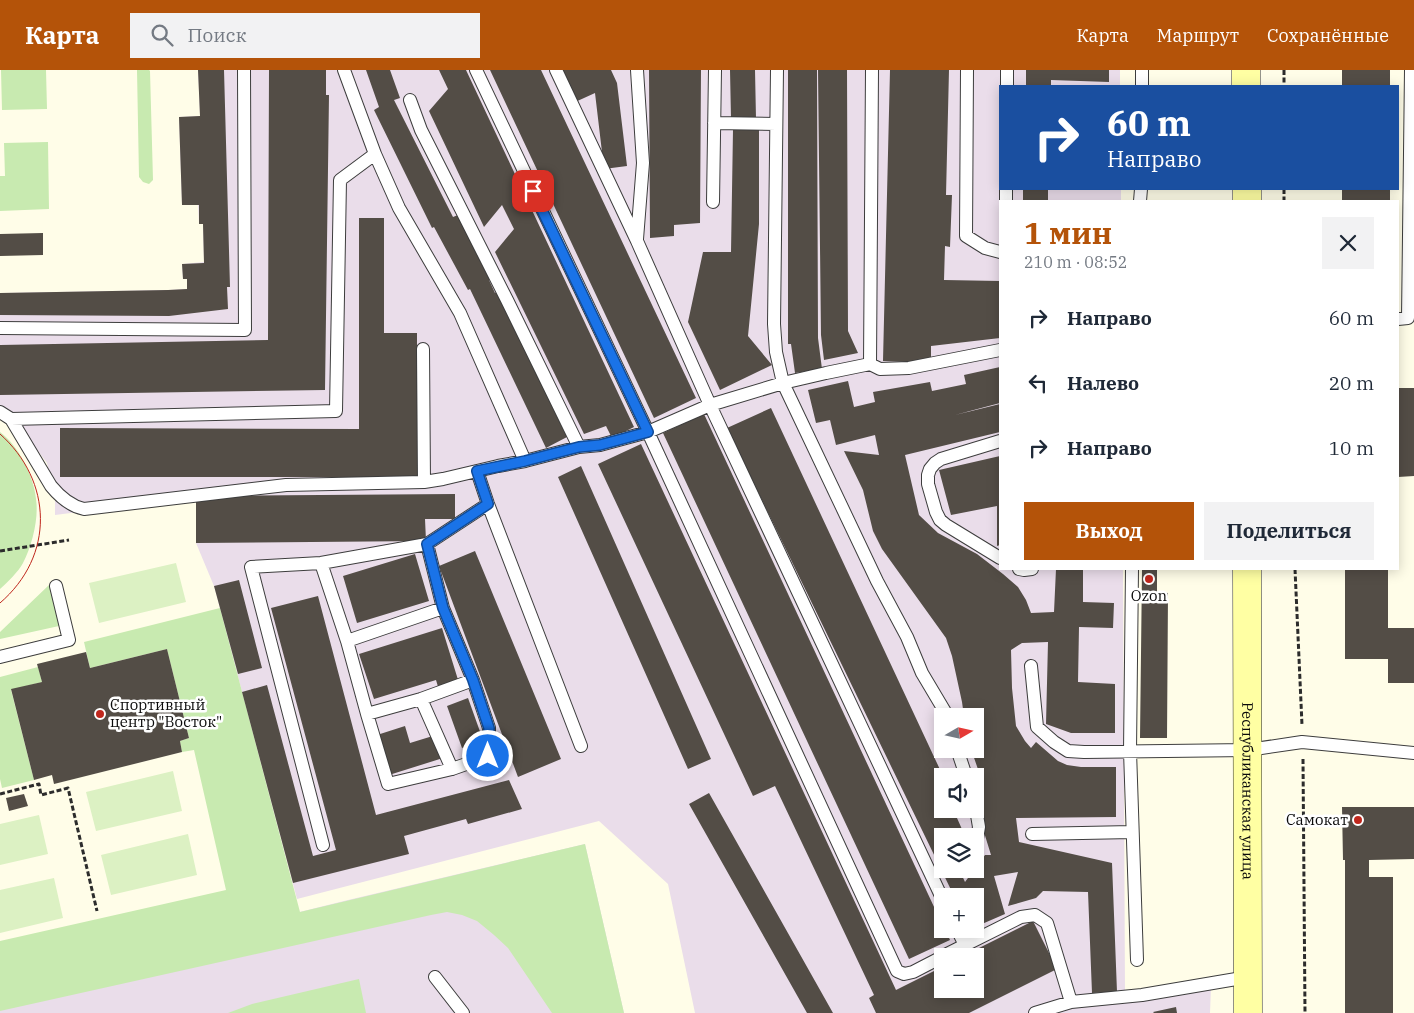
<!DOCTYPE html>
<html lang="ru">
<meta charset="utf-8">
<style>
body{margin:0;font-family:"IBM Plex Serif",serif;background:#f2f2f3;color:#1f2937;height:100vh;display:flex;flex-direction:column;font-size:19px;white-space:nowrap}
*{box-sizing:border-box;margin:0}
p{font-size:16px;color:#747a83}
.icon{flex:none;width:28px;height:28px;fill:none;stroke:currentColor;stroke-width:2;stroke-linecap:round;stroke-linejoin:round}
.map{position:relative;flex:1;overflow:hidden}
.drawer{position:absolute;left:999px;top:130px;width:400px;height:370px;display:flex;flex-direction:column;background:#fff;border-radius:0px;box-shadow:0 2px 12px #0003}
.drawer>*{flex:none}
.top-card{position:absolute;left:999px;top:15px;width:400px;height:105px;border-radius:0px;box-shadow:0 2px 12px #0003;background:#1a4fa0;color:#fff;overflow:hidden}
.needle{width:32px;rotate:81deg}
.tools{position:absolute;left:934px;top:638px;display:grid;gap:10px}
.tools a{display:grid;place-items:center;width:50px;height:50px;border-radius:0px;background:#fff;box-shadow:0 2px 12px #0003;font-size:25px}
.pin{position:absolute;display:grid;place-items:center;width:42px;height:42px;color:#fff;margin:-21px;border-radius:10px;box-shadow:0 2px 8px #0006}
.me{position:absolute;width:55px;margin:-28px;rotate:0deg;stroke-linejoin:round;filter:drop-shadow(0 0 4px #0008)}
.turn{display:flex;align-items:center;gap:18px;height:105px;padding:0 25px;font-size:22px}
.turn .icon{width:65px;height:65px;stroke-width:2.5}
.turn b{display:block;font-size:35px;line-height:42px}
.round{display:grid;place-items:center;flex:none;width:52px;height:52px;border-radius:0px;background:#f2f2f3}
.head{display:flex;align-items:center;justify-content:space-between;height:85px;padding:0 25px}
h1{font-size:30px;font-weight:800;line-height:38px;color:#b45309}
.action{display:flex;gap:10px;margin-top:auto;padding:10px 25px}
.action a{flex:1;height:58px;border-radius:0px;background:#b45309;color:#fff;font-size:20px;font-weight:800;line-height:58px;text-align:center}
.action a+a{background:#f2f2f3;color:#1f2937}
ul{padding:0;list-style:none}
li{display:flex;align-items:center;gap:15px;height:65px;padding:0 25px}
li div{flex:1}
li b{display:block;font-size:19px}
li em{font-style:normal}
header{display:flex;align-items:center;gap:30px;box-sizing:border-box;height:70px;padding:0 25px;background:#b45309;color:#fff}
header strong{font-size:24px}
nav{display:flex;gap:28px;margin-inline-start:auto;font-size:18px}
.search{width:350px;height:45px;background:#f2f2f3;display:flex;align-items:center;gap:12px;box-sizing:border-box;padding:0 18px;border-radius:0px;color:#747a83;font-size:19px}
.map>svg:first-child{display:block}
</style>
<header>
<strong>Карта</strong>
<div class="search"><svg class="icon" aria-label="search" viewBox="0 0 24 24"><circle cx="10" cy="10" r="6"/><path d="M15 15l6 6"/></svg>Поиск</div>
<nav><a>Карта</a><a>Маршрут</a><a>Сохранённые</a></nav>
</header>
<div class="map">
<svg width="1414" height="943" viewBox="0 0 1414 943">
<rect width="100%" height="100%" fill="#fffde8"/>
<path fill="#eaddea" fill-rule="evenodd" d="M198,0h922v16h-120v103h121v12h-121v368h123l2,426 86,-9 -1,27h-515l-27,-129 -69,-63 -302,78 -83,-313 -18,-43v-46l-141,18v-17l-8,-35 -34,-45 -13,-8v-117l168,-3 19,-1v-10h-4l-1,-15 22,-2 -1,-38h-4l-1,-19h-16l-3,-88 21,-1zM942,646h33v33h-33zM942,706h33v33h-33zM942,766h33v33h-33zM942,826h33v33h-33zM942,886h33v33h-33z
M585,774l39,169h-624v-27l348,-86z"/>
<path fill="#c8eab0" d="M1,0h45l1,39 -45,1z
M137,0h12l1,1 3,109 -4,4 -6,-2 -4,-5z
M48,72l1,67 -49,2v-35h5l-1,-33z
M0,362c18,13 34,44 36,67 3,19 -4,47 -13,64 -5,9 -15,19 -23,26z
M49,515l10,41 -59,13v-7z
M220,538l80,304 285,-68 39,169h-72l-44,-65 -14,-13 -17,-14 -15,-6 -15,-3 -16,3 -431,96v-70l226,-51 -32,-140 -12,2 -2,-11 9,-3 -22,-89 -77,19 -6,-26z
M38,597l4,15 -31,8 23,90 -32,8 -2,-9v-102z
M359,909l7,34h-138l24,-9z"/>
<path fill="#dcf1c3" d="M176,493l10,39 -87,21 -10,-40z
M173,701l9,40 -86,20 -10,-39z
M39,745l9,39 -48,11v-41z
M188,764l9,41 -86,20 -10,-40z
M54,808l9,40 -63,15v-43z"/>
<path fill="#534d46" d="M198,0h26l6,217h-3l1,22 -59,7 -169,-1v-22l168,-3 19,-1v-10h-4l-1,-15 22,-1 -1,-39h-4v-19h-17l-3,-88 21,-1z
M269,0h57v25h3l-4,295 -325,5v-50l268,-5z
M366,0h24l10,28 -6,2 59,117 5,-2 34,63 -3,2 6,13 2,-1 70,145 -21,11 -76,-159 -2,1 -34,-63 -2,1 -58,-118 5,-3z
M439,0h27l168,357 -22,11 -6,-12 -22,8 -89,-182 19,-23 -12,-24 -18,22 -55,-116 19,-22z
M490,0h51l155,328 -42,20z
M557,0h54l6,13 10,83 -23,3 -9,-76 -22,10z
M649,0h52l-1,153 -26,2v11l-24,2z
M730,0h25l1,49h-25z
M788,0h29l1,268 4,31 -27,4 -4,-29h-3z
M818,0h29l1,261 10,22 -34,7 -3,-25z
M890,0h59l-3,125h6l-2,52 -5,-1 -1,34 56,1v57l-69,8v17l-48,-2z
M1026,0h83v12l-58,-2v6h-25z
M1342,0h48v16h-48z
M733,60h26v94l-11,112 24,29 -52,25 -32,-68 15,-70h28z
M1023,119h25v12h-25z
M1342,119h48v12h-48z
M359,148h25v115h33v144h-357v-49l299,1z
M43,163v22l-43,1v-22z
M1000,297v36l-45,12 45,-11v28l-95,23 14,60 19,18 39,21 26,20 15,13 8,13 5,13 23,-1 2,-43h27v33l31,1 -1,25 -34,-1 -1,55 37,2v49h-44l-25,-9 2,-82 -26,1 -11,7 1,38 4,38 9,15 6,7 5,-6 22,19 9,4 14,2h35v50l-100,1 3,24 93,21 5,129 -25,1 -4,-101 -45,-1 -7,7 -28,8 10,-34 -24,4 11,38 -30,13v-31h-21l-227,-468 44,-20 172,368 -1,33h16l4,7 -5,2 8,18h-23v33h17l6,13 20,-27h6l-8,-26 1,-25 -3,-26 -10,-29h4v-33h-11l-2,-14 -10,-46 -6,-18 -64,-89 -9,-18 -10,-41 -19,-39 35,4 -4,-20 -39,10 -6,-25 -14,3 -8,-33 40,-9 6,26 21,-5 -2,-10 57,-10 2,9 34,-7 -2,-9z
M1398,318h16v88l-16,1z
M704,344l238,510v5h3l5,11 -41,19 -246,-526z
M641,374l255,546 46,-23v22h33v-33h-12l70,-35 24,48 -88,44h-93l-7,-15 5,-3 -99,-209 -22,10 -155,-332z
M1000,386v89l-3,1v-40l-46,9 -12,-45z
M581,396l130,293 -23,10 -130,-292z
M455,424v25h-30l1,22 -230,2v-47z
M475,481l86,208 -43,18 -79,-211z
M415,484l14,47 -72,22 -14,-47z
M1142,499h15v23l11,1 -1,145h-27z
M1345,499h43v59h26v55h-26v-24h-43z
M239,510l23,88 -24,6 -24,-88z
M318,526l58,219 133,-35 13,29 -54,15 -2,-5 -62,17 5,18 -116,29 -51,-191 25,-7 46,171 23,-6 -65,-242z
M442,558l17,55 -20,7 -3,-10 -62,19 -15,-45z
M167,579l22,89 -9,3 2,11 -128,32 -2,-9 -18,5 -23,-91 31,-7 -5,-18 49,-12 4,16z
M468,628l15,42 -21,8 -15,-42z
M405,656l5,17 26,-8 7,23 -54,17 -12,-40z
M709,723l124,220h-26l-118,-209z
M24,724l4,12 -19,5 -3,-13z
M1342,737h72v52l-45,1v17h24v136h-48v-153h-2z
M1176,937l1,6h-23l-1,-1z"/>
<g fill="none" stroke-linecap="round" stroke-linejoin="round">
<g stroke="#3d3d3d" stroke-width="14">
<path id="service" d="M344,0l31,84
M476,0l172,362 249,539 7,3 9,-2 29,-15
M556,0l81,171 73,164 232,493
M872,0l-2,294 10,5 29,-1 91,-18
M967,0l-1,166 19,12 15,4
M1007,16v-16
M1142,16v-16
M410,30l11,30 86,170 72,147
M714,53l62,1
M1006,131v-12
M1140,131l1,-12
M713,132l2,-132
M637,169l6,-76 -6,-93
M1398,249l10,-1 3,-248
M0,258l245,2 -1,-260
M423,279l1,133
M870,294l-44,9 -43,10 94,198 30,56 15,36 22,37 3,6
M0,342l11,7 40,67c9,11 19,20 33,23l202,-24 138,-3 19,-3 55,-13 27,-5 54,-14 21,-2 48,-13 62,-27 73,-22 -7,-31 -2,-28 3,-254
M11,349l325,-8 4,-231 35,-26 24,54 61,105 65,148
M1000,371l-59,18 -6,4 -5,6 -2,6v9l8,28 4,8 6,5 54,33
M477,401l11,33 93,242
M321,493l26,78 20,73 21,70 64,-15 37,-13v-28l-16,-48 -30,-72 -16,-64
M1019,499l5,1 8,-1
M1132,499l-2,182 7,209
M347,571l96,-33
M0,587l69,-17 -13,-54
M1031,596l6,61 17,15 14,9 16,1 164,-2 54,-8 112,11
M421,629l31,70
M367,644l54,-15 52,-19
M957,679l9,27
M975,733l4,24 -4,23
M1032,764l100,-2
M323,775l-72,-278 70,-4 106,-19 61,-40
M957,859l8,16
M943,886l78,-39 14,-2 12,8 24,79
M435,907l28,36
M1035,943l36,-11 71,-7 106,-18"/>
</g>
<g stroke="#2c2c2c" stroke-width="29">
<g id="secondary">
<path d="M1246,0v16"/>
<path d="M1247,119v12"/>
<path id="s1" d="M1247,499l1,444"/>
</g>
</g>
<path stroke="#2c2c2c" stroke-width="3" stroke-dasharray="5 2.5" stroke-linecap="butt" d="M1284,0v16
M1284,119v12
M0,481l69,-11
M1295,499l7,156
M1303,689l2,254
M0,724l39,-10 2,11 27,-7 29,123"/>
<use href="#service" stroke="#fff" stroke-width="12"/>
<use href="#secondary" stroke="#ffffa3" stroke-width="28"/>
<path stroke="#bf271d" stroke-width="1" d="M0,364c53,47 55,122 0,169"/>
</g>
<g fill="none" stroke-linecap="round" stroke-linejoin="round">
<g stroke="#114b97" stroke-width="12">
<path id="route" d="M488,686l1,-28 -16,-48 -30,-72 -16,-64 61,-40 -11,-33 48,-10 54,-14 21,-2 48,-13 -115,-241"/>
</g>
<use href="#route" stroke="#1a73e8" stroke-width="9"/>
</g>
<g fill="#bf271d" stroke="#fff" stroke-width="2">
<circle cx="1149" cy="509" r="5"/>
<circle cx="100" cy="644" r="5"/>
<circle cx="1358" cy="750" r="5"/>
</g>
<g text-anchor="middle" stroke-width="5" stroke-linejoin="round" paint-order="stroke">
<g font-size="15" fill="#0a0a0a" stroke="#fff">
<text x="1149" y="531">Ozon</text>
<text x="110" y="640" text-anchor="start">Спортивный<tspan x="110" dy="17">центр "Восток"</tspan></text>
<text x="1348" y="755" text-anchor="end">Самокат</text>
</g>
<g font-size="15" fill="#0a0a0a" stroke="#fff">
<text dy="5" stroke="none"><textPath href="#s1" startOffset="222">Республиканская улица</textPath></text>
</g>
</g>
</svg>
<div class="tools">
<a><svg class="needle" viewBox="-14 -14 28 28"><path d="M0-13l5 13h-10z" fill="#e53935"/><path d="M0 13l5-13h-10z" fill="#747a83"/></svg></a>
<a><svg class="icon" aria-label="sound" viewBox="0 0 24 24"><path d="M4 9h4l5-4v14l-5-4H4zM17 9q2 3 0 6"/></svg></a>
<a><svg class="icon" aria-label="layers" viewBox="0 0 24 24"><path d="M12 4l9 5-9 5-9-5zM3 14l9 5 9-5"/></svg></a>
<a>+</a>
<a>−</a>
</div>
<div class="pin" style="left:533px;top:121px;background:#d93025"><svg class="icon" aria-label="arrive" viewBox="0 0 24 24"><path d="M6 21V4h12l-3 4 3 4H6"/></svg></div>
<svg class="me" style="left:488px;top:686px" viewBox="-20 -20 40 40"><circle r="17" fill="#1a73e8" stroke="#fff" stroke-width="3"/><path d="M0-11L8 9 0 5-8 9z" fill="#fff"/></svg>
<div class="top-card">
<div class="turn"><svg class="icon" aria-label="right" viewBox="0 0 24 24"><path d="M7 20v-9h11M14 6l5 5-5 5"/></svg><div><b>60 m</b>Направо</div></div>
</div>
<section class="drawer">
<div class="head"><div><h1>1 мин</h1><p>210 m · 08:52</p></div><a class="round"><svg class="icon" aria-label="close" viewBox="0 0 24 24"><path d="M6 6l12 12M18 6L6 18"/></svg></a></div>
<ul>
<li><svg class="icon" aria-label="right" viewBox="0 0 24 24"><path d="M7 20v-9h11M14 6l5 5-5 5"/></svg><div><b>Направо</b></div><em>60 m</em></li>
<li><svg class="icon" aria-label="left" viewBox="0 0 24 24"><path d="M17 20v-9H6M10 6l-5 5 5 5"/></svg><div><b>Налево</b></div><em>20 m</em></li>
<li><svg class="icon" aria-label="right" viewBox="0 0 24 24"><path d="M7 20v-9h11M14 6l5 5-5 5"/></svg><div><b>Направо</b></div><em>10 m</em></li>
</ul>
<div class="action"><a>Выход</a><a>Поделиться</a></div>
</section>
</div>
